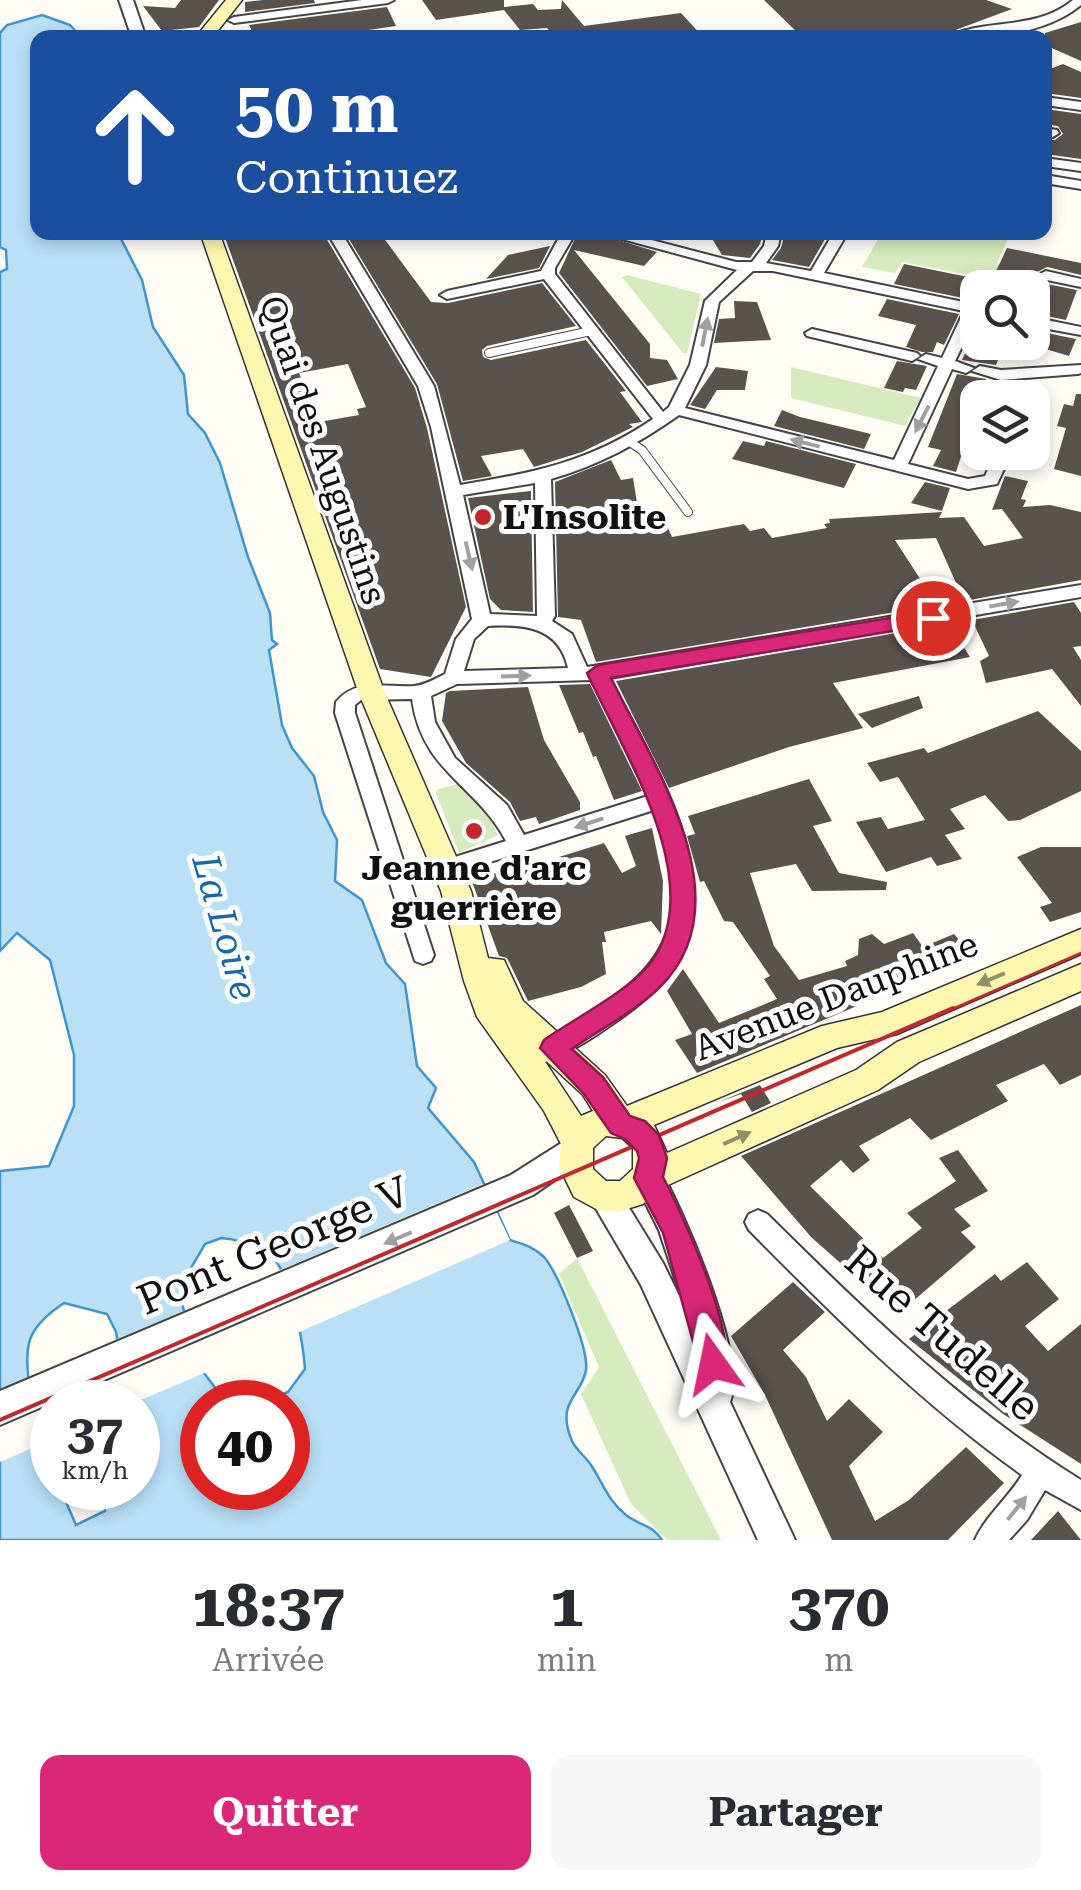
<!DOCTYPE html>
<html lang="fr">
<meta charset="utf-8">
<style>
body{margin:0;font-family:"Roboto Serif",serif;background:#f7f7f7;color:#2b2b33;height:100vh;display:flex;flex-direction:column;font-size:38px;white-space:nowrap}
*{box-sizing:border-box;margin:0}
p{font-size:32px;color:#7c7c81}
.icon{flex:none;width:55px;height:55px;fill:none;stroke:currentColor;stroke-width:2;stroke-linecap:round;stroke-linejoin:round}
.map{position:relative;height:1540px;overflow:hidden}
.drawer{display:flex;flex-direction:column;background:#fff;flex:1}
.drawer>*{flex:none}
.top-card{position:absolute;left:30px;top:30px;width:1022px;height:210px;border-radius:20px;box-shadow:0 5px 15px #0003;background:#1a4fa0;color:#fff;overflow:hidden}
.tools{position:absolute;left:960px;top:270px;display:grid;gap:20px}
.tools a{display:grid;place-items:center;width:90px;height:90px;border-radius:20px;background:#fff;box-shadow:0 5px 15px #0003;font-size:50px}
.speed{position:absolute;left:30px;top:1380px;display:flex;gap:20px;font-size:50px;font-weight:700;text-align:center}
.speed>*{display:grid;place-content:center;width:130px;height:130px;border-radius:50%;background:#fff;box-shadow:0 5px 15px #0003;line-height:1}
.speed small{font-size:25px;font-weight:400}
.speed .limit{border:15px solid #d22;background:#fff;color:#111}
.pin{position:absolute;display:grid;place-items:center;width:85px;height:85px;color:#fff;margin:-42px;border:5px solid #fff;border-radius:50%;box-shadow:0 2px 10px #0007}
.me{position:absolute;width:110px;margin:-55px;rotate:348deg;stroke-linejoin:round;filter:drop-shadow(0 0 8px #0008)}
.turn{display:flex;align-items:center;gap:35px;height:210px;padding:0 40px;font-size:45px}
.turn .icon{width:130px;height:130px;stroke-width:2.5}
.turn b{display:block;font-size:70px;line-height:85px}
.eta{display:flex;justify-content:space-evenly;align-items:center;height:170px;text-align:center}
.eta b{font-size:60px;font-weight:700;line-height:70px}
.primary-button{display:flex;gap:20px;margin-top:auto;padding:20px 40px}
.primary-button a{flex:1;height:115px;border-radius:20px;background:#db2777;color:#fff;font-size:40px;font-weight:700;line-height:115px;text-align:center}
.primary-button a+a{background:#f7f7f7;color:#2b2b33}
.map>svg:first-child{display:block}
</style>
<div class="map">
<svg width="1081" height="1540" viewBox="0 0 1081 1540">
<rect width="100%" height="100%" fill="#fffdf5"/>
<path fill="#d5ebbd" d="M992,232l17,4 -12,28 18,5 -6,14 -107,-21 -7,11 -33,-6 20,-34z
M627,275l74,19 -14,59h-4l-61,-76z
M791,367l130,31 -16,28 -114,-28z
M462,783l21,22 15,30 -39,18 -23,-60 2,-4z
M577,1258l144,282h-54l-36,-36 -50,-110 18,-27 -40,-93z"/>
<path fill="#b9e0f7" stroke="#3f96cf" stroke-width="2.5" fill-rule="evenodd" d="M42,15l28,10 11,12 -43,1v194l80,1 24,47 11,47 31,48 4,39 17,19 15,30 28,94 22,56 2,27 5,4 -8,6 13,75 10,23 22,28 9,36 14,28 -2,41 27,19 24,63 19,21 12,82 19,22 -8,20 46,54 36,78c13,4 24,7 34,17 14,16 45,92 42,113 -4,26 -31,31 -14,71 4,9 14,16 19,24 12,18 17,36 35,50 14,11 26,9 36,25h-662v-369l49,-5 25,-60v-51l-24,-95 -33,-27 -17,18v-679l7,-3 -1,-19 -6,-3v-214l7,-8zM221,1238c19,2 45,8 56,25 16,23 26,79 28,106l-17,23 -24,10h24v86h-86v-86h24l-22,-29 -24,-75 8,-25 17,-29zM64,1303l43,11 9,18 13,70h9v86h-34l1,23 -29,14 -16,-37h-8v-17c-12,-27 -33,-106 -21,-134 6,-14 21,-26 33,-34z"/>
<path fill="#fffdf5" d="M483,1184l27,56 -213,93 -22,-61z
M189,1309l20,62 -73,31h-12l-12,-61z
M33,1375l15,66 -48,21v-73z"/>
<path fill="#5a524d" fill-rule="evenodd" d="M181,0h38l-20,27 -37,4 -19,-25 32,2z
M263,0h51l1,3 -70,9v-10z
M422,0h82v7l29,-3 5,6 23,-1 1,-9 22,26 97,-13 23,25h-140l-1,-6 -11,2 -5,-6 -27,2 -16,-20 -68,10z
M764,0h222l26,9 -78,29h-118v-4l-15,2z
M387,7l9,19 -70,10 -5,-6 -35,4 2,4h-33l-6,-13z
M1081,22v39l-36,-16v-12z
M1063,64l18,8v26l-36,-5v-22z
M1045,109l36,5v45l-36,-5v-14h10l8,-6 -5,-8 -13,-2z
M223,232h96l7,6 89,150 12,40 39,179 -35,70 -51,-8zM348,364l18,43 -9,2 2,6 -40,7 -20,-49z
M362,232l18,1 51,69 17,1 94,-20 34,43 -89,20 -5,4 1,7 8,3 95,-20 40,51 -6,1 22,30 -13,2 4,3 -51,25 -48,15 -11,-18 -42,7 11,20 -29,5 -26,-97 -91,-150z
M578,232h15l64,20 -13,14 -70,-16 76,94v14l17,2 11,19 -31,7 -88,-113z
M708,232h55l-3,12 -10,14 -28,-3z
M785,232h44l-20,35 -37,-7 9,-12z
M550,246l-11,22 -53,11 22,-24z
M1007,248l74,15v12l-34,-8 -23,12 8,8 15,-3 30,6 -11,30 -34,-7v-25h-44z
M904,264l74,15v22l-84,-17z
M887,299l72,15 -15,31 -7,-3 -4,10h-11l-16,-5 10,-22 -38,-9z
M734,301l23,1 14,38 -57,3 5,-24 16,-1z
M978,324v18h27l-9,23 -34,-5z
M1032,330l44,9 -7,17 -37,-11z
M897,361l30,5 -11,24 -11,-2 -2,4 -19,-4z
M716,367l32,4 -3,19h-28l-12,19 -15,-4z
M957,374l29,5 -30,93 -23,-6 8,-16 -13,-3z
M1076,394h5v82l-27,-7 12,-41 -9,-2 7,-22 9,2z
M782,410l18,7 71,17 -7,15 -90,-23z
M743,441l21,5 2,-5 90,23 -12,24 -112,-29z
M611,460l10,20 12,-2 9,55 26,-5 4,9 72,-13 6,7 14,-3 8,10 55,-10 -3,-4 6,-1 -1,-4 113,-7 -3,6 25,-1 20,29 39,-8 -21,-29 -10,1 13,-34 23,5 -7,18 5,1 -3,7 27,-2 31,7v68l-117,21 -28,-63 -41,2 42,65 -341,57 -15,-42 -23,-3 -3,-135z
M925,482l25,6 -8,23 -31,-8z
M531,491l2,121 -32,-2 -11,-11 -22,-101z
M1074,602l7,11v33l-8,1 8,13v46l-29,-37 -66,14 -6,-22 9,-5 -17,-36z
M949,624l21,33 -137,26 30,45 -74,19 -120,41 -53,-107z
M590,684l52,107 -28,9 -18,-44 -3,1 -10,-25 -4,1 -20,-48z
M528,687l16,53 36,62v8l-41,14 -3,-7 -16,4 -10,-19 -44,-39 -24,-42 4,-28 4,-2z
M919,696l4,12 -51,20 -14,-14z
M1038,711l43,40v40l-61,29 -12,1 -23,-26 -35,14 15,20 -20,6 17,24 -25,7 -6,-9 -45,15 -30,-50 25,-5 7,12 37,-9 -27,-43 -18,5 -13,-19 57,-15 4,5z
M809,779l23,42 -19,5 26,47 48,9 -1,8 -74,1 -16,-27 -46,9 24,73 25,34 48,-14 -2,-5 13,-6 1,-16 13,-5 12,10 29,-11 10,14 31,-13 20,23 -277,116 -22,-33 17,-6 -25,-43 16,-22 36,54 58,-24 -13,-20 6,-3 -37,-54 -9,-1 -20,-40 -4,1 -13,-46 8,-2 -7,-18z
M652,828l11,53 -2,53 -10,-13 -47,11 2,10h-4l4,32 -25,13 -53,14 -21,-43 -8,-2 -29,-80 44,-5 90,-28 18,30 14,-7 -11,-30z
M1041,847h40v65l-31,10 -10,-15 12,-4 -35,-46z
M1081,1005v70l-21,10 -16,-21 -48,21 12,16 -77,39 -21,-22 -51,28 11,14 -17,13 -12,-13 -31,26 73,72 39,-30 -15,-15 49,-32 -17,-23 19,-8 30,41 -34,18 17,17 -10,6 15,15 -78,67 -87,-77 -70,-81z
M760,1085l11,18 -19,9 -11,-18 -25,9z
M569,1205l24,46 -16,7 -23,-45z
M1027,1262l32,37 -34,27 23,25 33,-27v140l-78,-50 -94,-75 86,-65 6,7z
M793,1282l32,30 -42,38 23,27 21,44 22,-22 34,33 -34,34 26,55 34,-21 57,-53 38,36 -56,57h-116l-67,-145 -34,-59z
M1058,1511l23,29h-50z"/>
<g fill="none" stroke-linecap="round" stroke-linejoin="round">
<g stroke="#444" stroke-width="9">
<path id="service-far1" d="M524,38l14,-3"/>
</g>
<g stroke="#444" stroke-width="10">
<path id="service" d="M489,353l102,-22
M630,442l12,8 46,62"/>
</g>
<g stroke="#444" stroke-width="4">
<path id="minor" d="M362,0h32l-6,3 -154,20 -6,-3 6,-3z
M1073,0h8v5c-36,30 -92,33 -136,33 41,-21 90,-6 128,-38z
M1045,97l36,5v8l-36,-5z
M1045,128l12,2 2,3 -6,4 -8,-1z
M1045,158l36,5v8l-36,-5z
M1045,175l36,6v8l-36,-6z
M327,232h14l93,154 26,99c73,-12 130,-23 193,-66l-109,-140 -97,20 -7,-4 7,-4 94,-20 21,-39 13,2 -20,34v6l108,138 6,-5 21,-42 15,-64 32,-31 -141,-38h25l115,30h16l12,-16 3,-14h14l-3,14 -12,17 45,8 23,-39h14l-24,41 154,32v9l-23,47 19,7 -8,5 -14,-4 -44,95 60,15 17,-3 11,-24h16l-15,32 -29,5 -289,-74c-41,29 -80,50 -128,64l4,137 -3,5 20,13 15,33 494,-82v12l-471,81c56,112 148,241 14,338 -24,17 -51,36 -79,46l-8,-3 -4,-7 4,-7c107,-60 171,-102 117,-235l-208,66 -7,-2 -4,-6 4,-6 67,-21c-30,-57 -84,-69 -94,-142l-51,1 -6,5v8l79,242 -3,6 -8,3 -8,-3 -80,-248 1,-11c20,-25 51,-14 78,-16 11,-1 21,-7 31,-12l11,-35 16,-20 -41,-192 -13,-41zM753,271h20l191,40 -22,47 -16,-4 -8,5 20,7 -44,94 -209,-52 21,-43 13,-63zM535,483l2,133 -47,-2 -27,-119zM488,626c36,-2 71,1 80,42l-104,3 10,-32zM592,680l56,116 -124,39 -17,-30 -52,-47 -20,-36 -4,-26 26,-12z
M1046,271l35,8v8l-34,-7 -13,4 -7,-4z
M1032,317l49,10v8l-49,-9z
M812,329l105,24 3,3 -8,5 -105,-25 -2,-3z
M1081,365v8l-3,1 -77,6 -29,-9 8,-5 21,4z
M758,1210l9,4c98,97 196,193 314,266v30l-36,-20 -18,30 -18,20h-34c9,-22 34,-43 47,-65 -100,-71 -186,-157 -273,-245l-4,-8 4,-8z"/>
</g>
<g stroke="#444" stroke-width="4">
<path id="tertiary" d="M119,0h14l13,38h-14z
M574,1135l11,4 4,10 -4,10 -52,36 -533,230v-34l511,-216z
M648,1164l11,4c24,41 89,191 71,234l65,138h-37l-117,-255 -53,-90 5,-10 11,-4 11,4 48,78 21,43 -25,-76 -26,-52 4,-10z"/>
</g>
<g stroke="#333" stroke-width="3">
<path id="secondary" d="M226,0h16l-30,38h-17z
M200,232h19l165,459 87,200 17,67 16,2 19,41 82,74 22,31 195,-80 60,-14 199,-83v25l-184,80 -60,14 -183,77 13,28 189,-83 41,-28 184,-78v27l-162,71 -41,28 -221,100 -14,14 -26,8 -19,-2 -24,-13 -15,-31 2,-22 -17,-33 -67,-94 -13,-36 -23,-90 -83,-200zM542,1057l41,38 10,16 -12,5zM606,1136l16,2 11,10v21l-13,12h-14l-13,-12v-21z"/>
</g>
<use href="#service-far1" stroke="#fff" stroke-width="6"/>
<use href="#service" stroke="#fff" stroke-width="8"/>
<use href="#minor" fill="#fff" fill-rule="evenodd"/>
<use href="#tertiary" fill="#fff" fill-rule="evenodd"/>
<use href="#secondary" fill="#fff6b0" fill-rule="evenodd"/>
<path stroke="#c4262e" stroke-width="2.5" d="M948,1011l133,-58"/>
<path stroke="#c4262e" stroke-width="4" d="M0,1420l953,-412"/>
</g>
<defs><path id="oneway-solid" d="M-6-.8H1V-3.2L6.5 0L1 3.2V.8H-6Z" transform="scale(2.5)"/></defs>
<g fill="#a0a0a0">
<use href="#oneway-solid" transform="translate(705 332) rotate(-79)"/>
<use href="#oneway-solid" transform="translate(922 419) rotate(117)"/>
<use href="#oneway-solid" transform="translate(805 443) rotate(-166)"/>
<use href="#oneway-solid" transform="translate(469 556) rotate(77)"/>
<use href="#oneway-solid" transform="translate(1004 604) rotate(-10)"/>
<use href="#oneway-solid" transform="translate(516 676) rotate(-2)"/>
<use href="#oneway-solid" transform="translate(589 823) rotate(162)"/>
<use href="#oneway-solid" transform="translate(398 1238) rotate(157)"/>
<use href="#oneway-solid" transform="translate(1017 1508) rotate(-51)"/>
</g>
<g fill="#948f68">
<use href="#oneway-solid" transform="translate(991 979) rotate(157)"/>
<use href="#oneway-solid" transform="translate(737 1138) rotate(-24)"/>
</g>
<path fill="#db2777" stroke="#8e194d" stroke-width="2.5" d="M933,611l7,2 3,5 -3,5 -329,55c41,86 136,223 49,309 -24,24 -60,42 -88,62l31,28 27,39 15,5 14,14 8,23 -4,19c19,36 76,161 61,197l-11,4 -11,-4 -39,-141 -29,-55 5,-20 -2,-7 -12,-12 -14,-6 -27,-39 -44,-46 4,-8c31,-22 90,-51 110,-82 52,-80 -32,-209 -67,-285l11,-8z"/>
<g fill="#c4262e" stroke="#fff" stroke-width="4">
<circle cx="483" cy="517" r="10"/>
<circle cx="474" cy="831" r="10"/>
</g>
<g text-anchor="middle" stroke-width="10" stroke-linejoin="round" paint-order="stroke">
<g font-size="35" fill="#111" stroke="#fff">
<text transform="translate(323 450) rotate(71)" y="12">Quai des Augustins</text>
<text transform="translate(836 996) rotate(-21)" y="12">Avenue Dauphine</text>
</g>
<g font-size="35" font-weight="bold" fill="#111" stroke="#fff" text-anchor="start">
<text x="503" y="529">L'Insolite</text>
<text x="474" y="880" text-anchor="middle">Jeanne d'arc<tspan x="474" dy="40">guerrière</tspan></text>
</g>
<g font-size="38" font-style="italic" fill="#1768a6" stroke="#fff">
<text transform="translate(225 927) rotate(74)" y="13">La Loire</text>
</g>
<g font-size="42" fill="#111" stroke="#fff">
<text transform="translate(273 1245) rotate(-23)" y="15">Pont George V</text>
<text transform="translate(943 1333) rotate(41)" y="15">Rue Tudelle</text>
</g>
</g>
</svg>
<div class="tools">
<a><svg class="icon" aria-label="search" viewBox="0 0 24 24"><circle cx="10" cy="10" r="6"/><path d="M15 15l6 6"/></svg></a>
<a><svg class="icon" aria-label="layers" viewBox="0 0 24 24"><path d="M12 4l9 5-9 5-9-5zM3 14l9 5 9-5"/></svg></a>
</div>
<div class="speed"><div>37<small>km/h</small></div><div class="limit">40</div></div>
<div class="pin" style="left:933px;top:618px;background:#d93025"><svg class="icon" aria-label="arrive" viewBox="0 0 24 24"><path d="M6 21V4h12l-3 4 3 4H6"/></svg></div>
<svg class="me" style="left:713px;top:1364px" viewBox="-20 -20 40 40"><path d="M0-17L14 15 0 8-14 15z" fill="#db2777" stroke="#fff" stroke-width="4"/></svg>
<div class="top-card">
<div class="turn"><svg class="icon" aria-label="ahead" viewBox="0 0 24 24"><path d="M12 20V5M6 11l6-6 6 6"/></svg><div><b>50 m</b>Continuez</div></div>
</div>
</div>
<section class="drawer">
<div class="eta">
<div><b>18:37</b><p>Arrivée</p></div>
<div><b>1</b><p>min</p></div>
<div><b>370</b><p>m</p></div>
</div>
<div class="primary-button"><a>Quitter</a><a>Partager</a></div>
</section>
